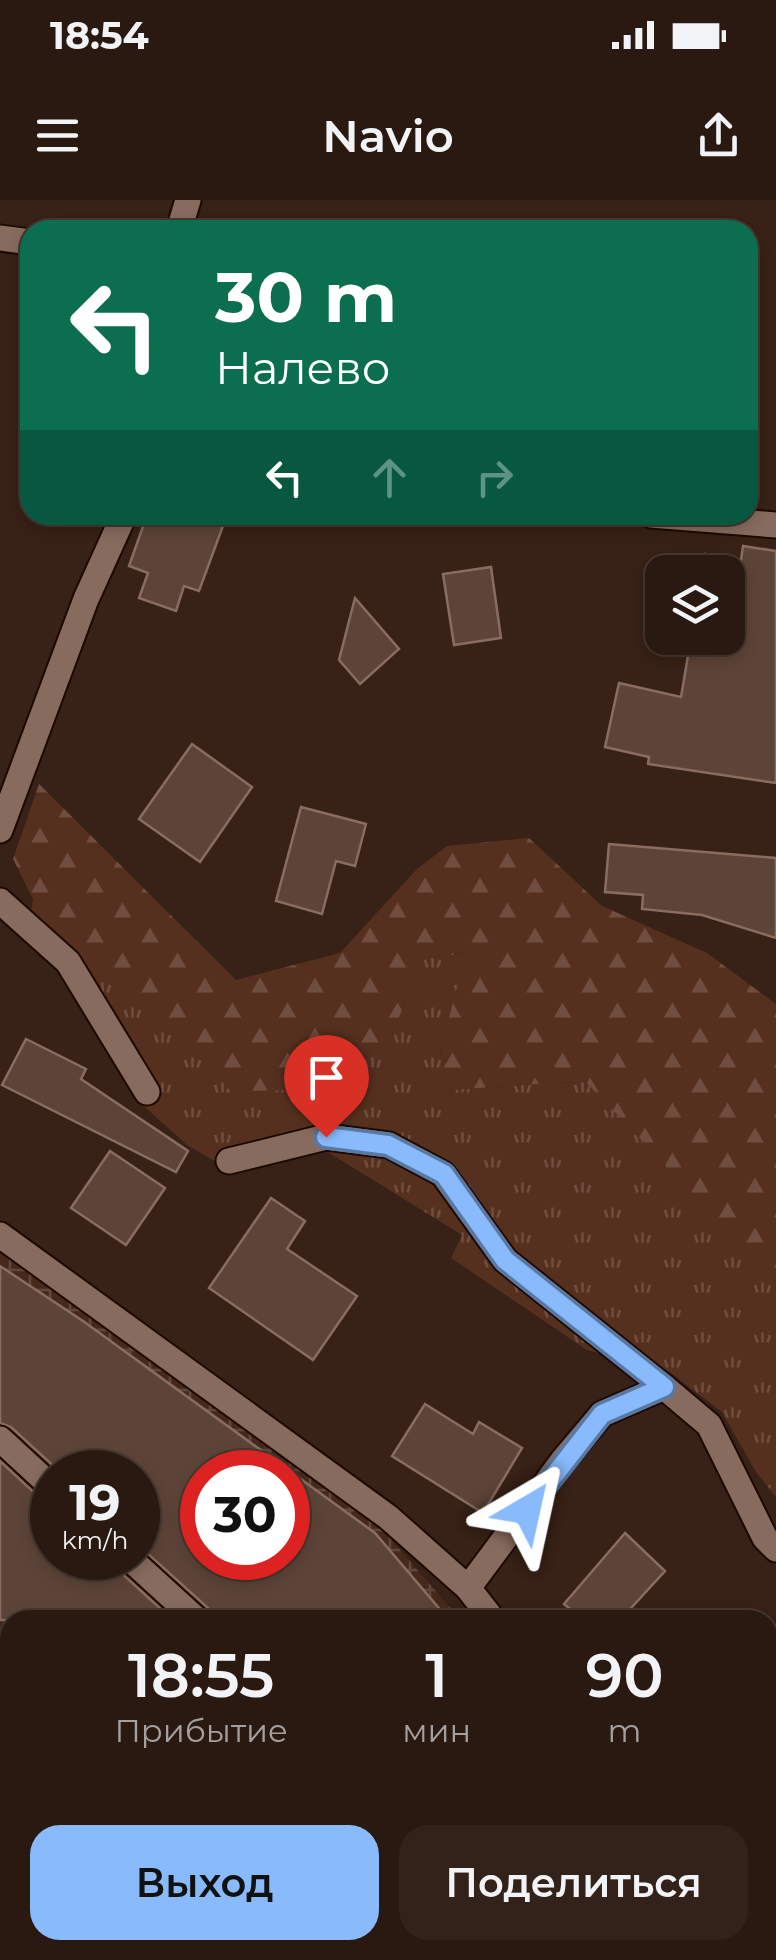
<!DOCTYPE html>
<html lang="ru">
<meta charset="utf-8">
<style>
body{margin:0;font-family:Montserrat,sans-serif;background:#322219;color:#f1f3f6;height:100vh;display:flex;flex-direction:column;font-size:38px;white-space:nowrap}
*{box-sizing:border-box;margin:0}
p{font-size:32px;color:#a5a09f}
.icon{flex:none;width:55px;height:55px;fill:none;stroke:currentColor;stroke-width:2;stroke-linecap:round;stroke-linejoin:round}
.map{position:relative;flex:1;overflow:hidden}
.panel{position:absolute;left:0px;top:1410px;width:778px;height:350px;display:flex;flex-direction:column;background:#2a1910;border-radius:30px 30px 0 0;box-shadow:0 5px 15px #0003,0 0 0 2px #463830}
.panel>*{flex:none}
.guide{position:absolute;left:20px;top:20px;width:738px;height:305px;border-radius:30px;box-shadow:0 5px 15px #0003,0 0 0 2px #463830;background:#0b6e4f;color:#fff;overflow:hidden}
.tools{position:absolute;left:645px;top:355px;display:grid;gap:20px}
.tools a{display:grid;place-items:center;width:100px;height:100px;border-radius:20px;background:#2a1910;box-shadow:0 5px 15px #0003,0 0 0 2px #463830;font-size:50px}
.speed{position:absolute;left:30px;top:1250px;display:flex;gap:20px;font-size:50px;font-weight:700;text-align:center}
.speed>*{display:grid;place-content:center;width:130px;height:130px;border-radius:50%;background:#2a1910;box-shadow:0 5px 15px #0003,0 0 0 2px #463830;line-height:1}
.speed small{font-size:25px;font-weight:400}
.speed .limit{border:15px solid #d22;background:#fff;color:#111}
.pin{position:absolute;display:grid;place-items:center;width:85px;height:85px;color:#fff;margin:-102px -42px;border-radius:50% 50% 50% 0;rotate:-45deg;box-shadow:0 0 10px #0007}
.pin .icon{rotate:45deg}
.me{position:absolute;width:110px;margin:-55px;rotate:36deg;stroke-linejoin:round;filter:drop-shadow(0 0 8px #0008)}
.turn{display:flex;align-items:center;gap:35px;height:210px;padding:0 30px;font-size:45px}
.turn .icon{width:130px;height:130px;stroke-width:2.5}
.turn b{display:block;font-size:70px;line-height:85px}
.lanes{display:flex;align-items:center;height:95px;padding:0 30px;background:#0003;justify-content:center;gap:50px;direction:ltr}
.lanes .off{opacity:.35}
.eta{display:flex;justify-content:space-evenly;align-items:center;height:170px;text-align:center}
.eta b{font-size:60px;font-weight:600;line-height:70px}
.action{display:flex;gap:20px;margin-top:auto;padding:20px 30px}
.action a{flex:1;height:115px;border-radius:30px;background:#88bafc;color:#111;font-size:40px;font-weight:600;line-height:115px;text-align:center}
.action a+a{background:#322219;color:#f1f3f6}
.status{display:flex;justify-content:space-between;align-items:center;height:70px;padding:0 50px;background:#2a1910;direction:ltr}
.status svg{height:28px;fill:currentColor}
header{display:flex;justify-content:space-between;align-items:center;height:130px;padding:0 30px;background:#2a1910;font-size:45px;font-weight:600}
.map>svg:first-child{display:block}
</style>
<div class="status"><b>18:54</b><svg viewBox="0 0 49 12"><path d="M0 12V9h3v3zM5 12V6h3v6zM10 12V3h3v9zM15 12V0h3v12zM26 1h20v11H26zM47 4h2v5h-2z"/></svg></div>
<header><svg class="icon" aria-label="menu" viewBox="0 0 24 24"><path d="M4 6h16M4 12h16M4 18h16"/></svg>Navio<svg class="icon" aria-label="share" viewBox="0 0 24 24"><path d="M12 15V3M7 8l5-5 5 5M5 13v7h14v-7"/></svg></header>
<div class="map">
<svg width="776" height="1760" viewBox="0 0 776 1760">
<defs>
<pattern id="industrial-grid" width="8" height="8" patternUnits="userSpaceOnUse" patternTransform="scale(2.5)"><rect width="8" height="8" fill="#46291b"/><path d="M0 4h8M4 0v8" fill="none" stroke="#61483c"/></pattern>
<pattern id="grass-tufts" width="24" height="20" patternUnits="userSpaceOnUse" patternTransform="scale(2.5)"><rect width="24" height="20" fill="#56301f"/><path d="M3 7l-1-3M5 7V3M7 7l1-3M15 17l-1-3M17 17v-4M19 17l1-3" fill="none" stroke="#6f4e3f"/></pattern>
<pattern id="forest-firs" width="22" height="20" patternUnits="userSpaceOnUse" patternTransform="scale(2.5)"><rect width="22" height="20" fill="#56301f"/><path d="M5 1l3.5 6h-7zM16 11l3.5 6h-7z" fill="#6f4e3f"/></pattern>
</defs>
<rect width="100%" height="100%" fill="#382116"/>
<path fill="url(#industrial-grid)" fill-rule="evenodd" d="M0,1052l382,277 79,91h-451v330h731l8,10h-749zM52,1272h86v86h-86zM202,1272h86v86h-86z"/>
<path fill="url(#grass-tufts)" d="M33,699l122,111 76,81 157,-47 35,-85 44,-6 -27,99 9,38 136,-9 191,200v216l-20,-25 -34,-60 -54,-41 -81,-21 -136,-92 11,-23 -139,-86 -96,19 -40,-23 -51,-46 -74,-130 -34,-33z"/>
<path fill="url(#forest-firs)" d="M39,584l197,196 104,-27 77,-84 30,-23 82,-8 73,68 105,47 69,51v277l-191,-200 -136,9 -9,-38 26,-99 -43,6 -35,85 -76,46 -81,1 -76,-81 -122,-111 -20,-40z"/>
<path fill="#5d4438" stroke="#896d60" stroke-width="2.5" fill-rule="evenodd" d="M147,315h80l-28,76 -15,-5 -8,25 -37,-13 9,-25 -19,-7z
M743,346l33,5v232l-128,-19 1,-7 -44,-10 14,-64 62,14 10,-59h37v-66h-26l3,-18 36,6z
M491,367l10,71 -47,7 -11,-71z
M355,398l44,51 -39,35 -21,-24z
M192,544l60,43 -52,75 -61,-43z
M301,607l65,17 -11,42 -19,-5 -14,53 -46,-13z
M609,644l167,14v80l-74,-23 -60,-6 1,-14 -38,-3z
M26,839l60,30 -5,10 107,72 -12,21 -174,-87z
M110,951l55,37 -39,57 -55,-37z
M271,998l34,23 -18,28 70,47 -44,64 -104,-72z
M0,1066l83,55 292,212 74,87h-236l-5,-12 -70,-63v-73h-78l-49,-45 -11,-4zM202,1272h86v86h-86z
M425,1204l48,30 6,-12 43,26 -39,65 -91,-57z
M0,1261l41,38 11,4v55h61l5,12 55,50h-173z
M625,1333l40,38 -45,49h-36l-20,-16z"/>
<g fill="none" stroke-linecap="round" stroke-linejoin="round">
<g stroke="#1e0902" stroke-width="29">
<path id="lane" d="M229,961l97,-24 63,8 54,29 62,86 159,127
M0,1035l388,282 80,71
M0,1239l52,48
M129,1358l68,62
M0,1532l10,8
M200,1750l8,10
M477,1750l8,10
M0,1752l7,8"/>
</g>
<g stroke="#1e0902" stroke-width="29">
<path id="street" d="M179,30l9,-30
M0,38l30,4
M651,315l125,10
M0,630l86,-231 38,-84
M0,701l68,61 79,130
M493,1420l-25,-32 96,-129 38,-45 62,-27 45,38 56,113 11,11
M751,1750l7,10"/>
</g>
<use href="#lane" stroke="#876b5f" stroke-width="25"/>
<use href="#street" stroke="#876b5f" stroke-width="25"/>
</g>
<g fill="none" stroke-linecap="round" stroke-linejoin="round">
<g stroke="#5879a4" stroke-width="25">
<path id="route" d="M326,937l62,8 56,29 61,86 159,127 -62,27 -75,96"/>
</g>
<use href="#route" stroke="#88bafc" stroke-width="18"/>
</g>
</svg>
<div class="tools">
<a><svg class="icon" aria-label="layers" viewBox="0 0 24 24"><path d="M12 4l9 5-9 5-9-5zM3 14l9 5 9-5"/></svg></a>
</div>
<div class="speed"><div>19<small>km/h</small></div><div class="limit">30</div></div>
<div class="pin" style="left:326px;top:937px;background:#d93025"><svg class="icon" aria-label="arrive" viewBox="0 0 24 24"><path d="M6 21V4h12l-3 4 3 4H6"/></svg></div>
<svg class="me" style="left:527px;top:1310px" viewBox="-20 -20 40 40"><path d="M0-17L14 15 0 8-14 15z" fill="#88bafc" stroke="#fff" stroke-width="4"/></svg>
<div class="guide">
<div class="turn"><svg class="icon" aria-label="left" viewBox="0 0 24 24"><path d="M17 20v-9H6M10 6l-5 5 5 5"/></svg><div><b>30 m</b>Налево</div></div>
<div class="lanes"><svg class="icon" aria-label="left" viewBox="0 0 24 24"><path d="M17 20v-9H6M10 6l-5 5 5 5"/></svg><svg class="icon off" aria-label="ahead" viewBox="0 0 24 24"><path d="M12 20V5M6 11l6-6 6 6"/></svg><svg class="icon off" aria-label="right" viewBox="0 0 24 24"><path d="M7 20v-9h11M14 6l5 5-5 5"/></svg></div>
</div>
<section class="panel">
<div class="eta">
<div><b>18:55</b><p>Прибытие</p></div>
<div><b>1</b><p>мин</p></div>
<div><b>90</b><p>m</p></div>
</div>
<div class="action"><a>Выход</a><a>Поделиться</a></div>
</section>
</div>
